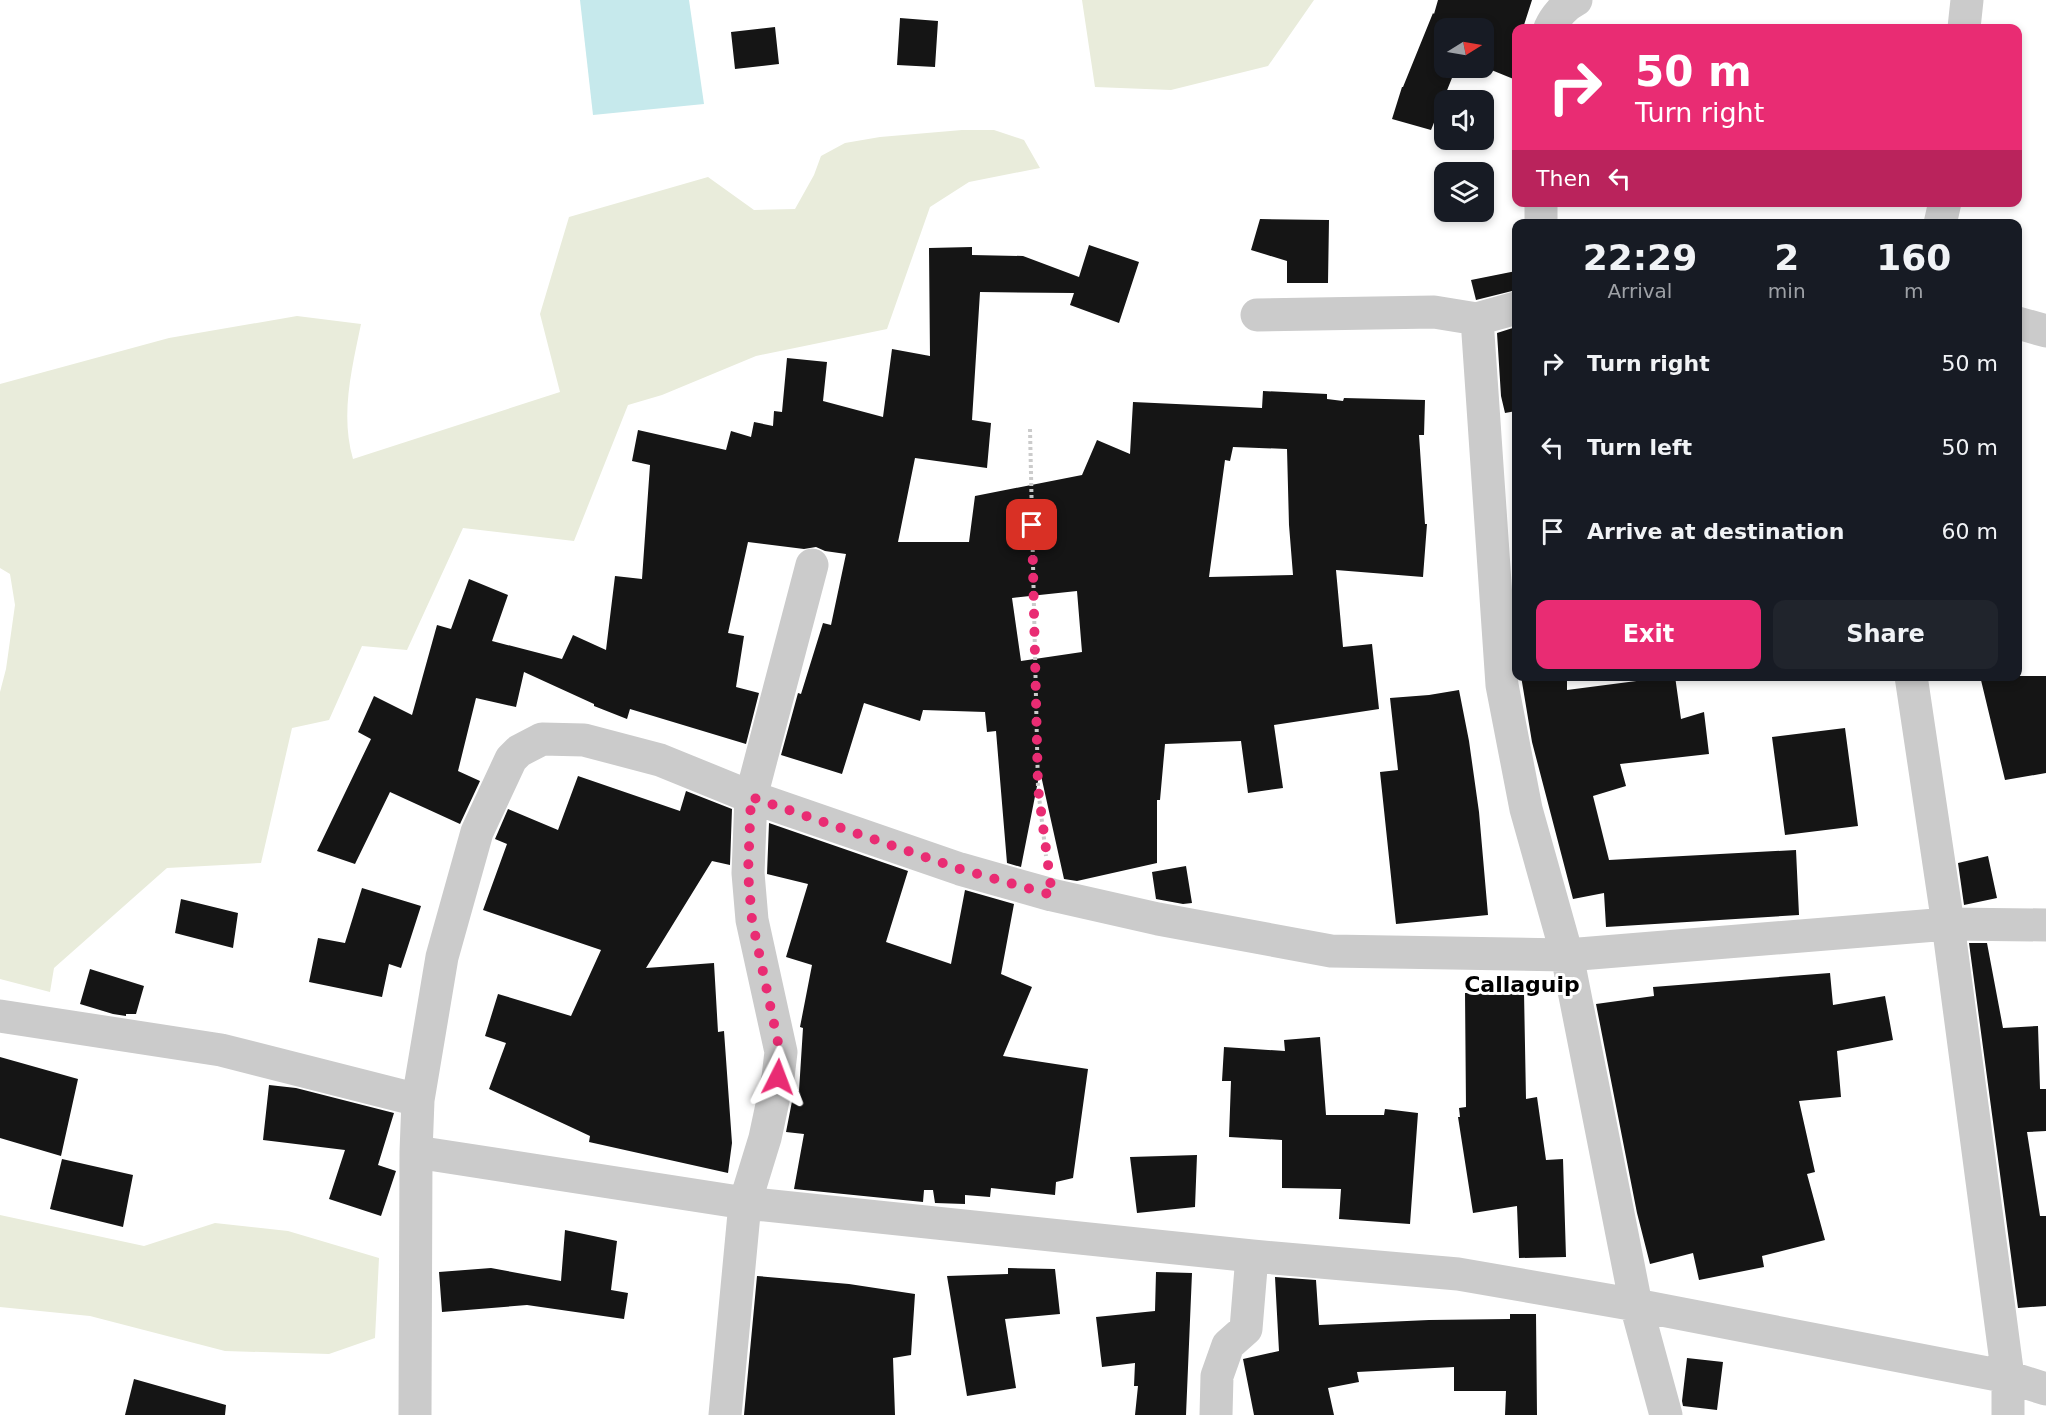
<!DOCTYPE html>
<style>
body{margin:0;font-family:"DejaVu Sans",sans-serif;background:#20242c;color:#f1f3f6;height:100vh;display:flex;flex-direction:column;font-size:22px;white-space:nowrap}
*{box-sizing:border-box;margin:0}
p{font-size:20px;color:#9ea1a6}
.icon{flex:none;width:33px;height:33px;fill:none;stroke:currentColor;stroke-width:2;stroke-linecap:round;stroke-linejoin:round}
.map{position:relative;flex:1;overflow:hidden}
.details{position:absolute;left:1512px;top:219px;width:510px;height:462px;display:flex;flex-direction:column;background:#171b24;border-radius:12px;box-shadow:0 3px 9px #0003}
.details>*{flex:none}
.top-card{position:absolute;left:1512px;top:24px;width:510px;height:183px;border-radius:12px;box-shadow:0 3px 9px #0003;background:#e92c73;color:#fff;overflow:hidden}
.needle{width:39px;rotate:79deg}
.buttons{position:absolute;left:1434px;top:18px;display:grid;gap:12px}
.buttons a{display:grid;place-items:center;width:60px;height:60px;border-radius:12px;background:#171b24;box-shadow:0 3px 9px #0003;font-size:30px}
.pin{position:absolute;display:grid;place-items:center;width:51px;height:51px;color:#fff;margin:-26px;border-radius:12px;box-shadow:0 3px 9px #0006}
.me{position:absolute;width:66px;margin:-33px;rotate:3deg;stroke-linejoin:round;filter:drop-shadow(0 0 4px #0008)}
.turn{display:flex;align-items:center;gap:21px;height:126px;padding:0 24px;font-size:27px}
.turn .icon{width:78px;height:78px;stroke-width:2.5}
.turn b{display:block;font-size:42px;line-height:51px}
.then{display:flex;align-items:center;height:57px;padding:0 24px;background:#0003;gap:12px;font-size:22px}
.eta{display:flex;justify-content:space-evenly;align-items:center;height:102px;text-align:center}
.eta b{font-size:36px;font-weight:800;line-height:42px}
.primary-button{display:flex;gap:12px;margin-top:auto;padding:12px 24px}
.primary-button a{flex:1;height:69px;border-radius:12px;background:#e92c73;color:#fff;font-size:24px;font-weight:800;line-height:69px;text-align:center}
.primary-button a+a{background:#20242c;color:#f1f3f6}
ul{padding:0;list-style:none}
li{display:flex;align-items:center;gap:18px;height:84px;padding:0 24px}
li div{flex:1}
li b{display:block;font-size:22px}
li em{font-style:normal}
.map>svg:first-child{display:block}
</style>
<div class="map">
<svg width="2046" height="1415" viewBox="0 0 2046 1415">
<rect width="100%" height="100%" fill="#fff"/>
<path fill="#e9ecdb" d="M1082,0h232l-46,66 -97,24 -76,-3z
M962,130h32l30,10 16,28 -71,14 -39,25 -43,122 -131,27 -94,39 -34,10 -54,136 -111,-13 -56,122 -45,-4 -33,74 -37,8 -31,135 -94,5 -113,100 -4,24 -50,-13v-287l6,-23 9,-64 -5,-31 -10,-6v-184l169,-46 128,-22 64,8c-9,44 -21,91 -8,135l207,-67 -20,-78 29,-97 139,-40 46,33 41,-1 19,-34 7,-19 24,-13 35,-6z
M0,1215l144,31 71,-23 73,8 91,27 -4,80 -46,16 -104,-3 -135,-35 -90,-9z"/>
<path fill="#c6e9ec" d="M580,0h109l15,104 -111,11z"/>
<path fill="#151515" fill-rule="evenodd" d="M1438,0h94l-9,28h-7v52l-32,-13v-39h-40v40h12l-25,62 -39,-11 10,-32h1l30,-74 1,1z
M900,18l38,3 -3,46 -38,-2z
M775,27l4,37 -44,5 -4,-37z
M1260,219l69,1 -1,63h-41v-22l-36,-11z
M1089,245l50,17 -20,61 -49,-18 4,-12 -94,-1 -8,128 19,3 -4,45 -72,-10 -17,84h71l6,-46 107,-21 15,-35 33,14 3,-52 129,6 1,-17 64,3v5l16,2 1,-3 81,2 -1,35h-5l6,89h2l-4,53 -87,-7 7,77 29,-3 7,65 -105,16 9,63 -35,5 -7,-52 -76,3 -5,56h-3v63l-80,18 -13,-2 -24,-108 -19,96 -14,-4 -11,-132 -9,1 -2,-20 -62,-2 -3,11 -56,-18 -22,71 -61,-19 17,-62 3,1 22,-71 8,2 15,-71 -21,-3 -9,-4 -12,2 -56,-7 -20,91 16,3 -8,51 23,6 -13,51 -116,-35 -3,10 -33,-13v-2l-70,-32 -8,35 -40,-9 -18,73 22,10 -20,43 -70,-32 -35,72 -38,-13 54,-112 -13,-7 16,-36 38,19 25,-90 14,4 18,-50 39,16 -16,46 70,18 11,-24 33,15 9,-74 27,3 8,-114 -18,-4 6,-31 88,20 5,-19 20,6 3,-15 19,4 1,-15 8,1 5,-54 40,4 -4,39 60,16 9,-68 38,7 -1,-108 43,-1v8l51,1 56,21zM1233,447l54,2 2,76 4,50 -84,2 16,-117 5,1zM1077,591l5,61 -61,9 -9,-63z
M1516,271v19l-40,10 -5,-20z
M1516,327v84l-11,2 -4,-17 -4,-63z
M1521,676h46v14l108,-14 6,43 23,-7 5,42 -89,10 6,22 -33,10 16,64 187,-10 3,65 -193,12 -2,-34 -31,6 -41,-157z
M1980,676h66v97l-41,7z
M1459,690l10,51 10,71 9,103 -92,9 -16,-152 18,-2 -8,-72 39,-3z
M1845,728l13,98 -73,9 -13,-98z
M578,776l102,35 6,-20 46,18 -2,56 -18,-4 -66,107 68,-5 4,69 6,-1 8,112 -4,30 -139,-31 1,-6 -101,-47 17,-46 -21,-7 13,-42 73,22 30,-66 -118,-40 24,-66 -12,-5 13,-30 50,21z
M769,823l139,48 -22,71 65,22 14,-74 49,14 -13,70 31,13 -29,69 85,13 -15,109 -17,4 -1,13 -64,-7 -1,9 -25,-2v9l-30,-1 -2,-13h-9l-1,12 -129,-13 10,-55 -18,-2 8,-41h5l4,-63 -3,-1 12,-62 -26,-8 22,-73 -41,-10z
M1988,856l9,42 -33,7 -6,-42z
M1186,866l6,37 -9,1 -27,-5 -4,-27z
M362,888l59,18 -20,62 -12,-4 -7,33 -73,-15 9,-44 27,5z
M181,899l57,14 -5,35 -58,-15z
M1969,943h18l16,85 35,-2 2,63h6v42l-19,1 13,84h6v90l-28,2z
M90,969l54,17 -8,28h-10v2l-13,-2 -33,-10z
M1830,973l3,32 52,-9 8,44 -56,11 4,46 -42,4 16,71 -8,2 18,66 -63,16 2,11 -65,13 -6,-27 -43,11 -13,-51 -41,-209 58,-8 -1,-9z
M1524,992l2,107 11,-2 9,63 17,-1 3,98 -47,1 -2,-52 -44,7 -15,-96h2l-1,-9 7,-1 -1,-114z
M1320,1037l6,78h58l1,-6 33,4 -8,111 -71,-5 2,-30 -59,-1v-48l-53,-3 2,-56h-9l2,-34 61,4 -1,-11z
M0,1057l78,22 -17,77 -61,-18z
M269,1085l27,3 98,25 -16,52 18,6 -15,45 -52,-17 16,-49 -82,-10z
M1197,1155l-2,52 -58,6 -7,-56z
M62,1159l71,16 -10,52 -73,-18z
M565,1230l52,11 -6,49 17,3 -4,26 -97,-14 -85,7 -3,-40 52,-4 70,13z
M1008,1268l47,1 5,45 -55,5 11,69 -49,8 -20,-120 61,-2z
M1156,1272l36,1 -6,142h-51l3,-29h-4l1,-23 -33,4 -6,-50 59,-6z
M757,1276l92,8 66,10 -4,61 -18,3 2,57h-151z
M1275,1277l41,3 3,45 110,-5 81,-1v-5h26l1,101h-32l1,-24h-52v-24l-97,5 2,10 -31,6 6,27h-80l-11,-56 36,-8z
M1687,1358l36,4 -6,48 -34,-4 -1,-5z
M134,1379l92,26 -1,10h-100z"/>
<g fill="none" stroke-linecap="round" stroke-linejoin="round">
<path stroke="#cbcbcb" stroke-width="4" stroke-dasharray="3 3" stroke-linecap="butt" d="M1030,429l8,359 8,68"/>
<path stroke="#cbcbcb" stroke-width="33" d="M1550,28c5,-11 15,-23 26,-28
M1964,28l3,-28
M1541,202v22
M1940,224l5,-22
M1257,315l177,-3 43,7 39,-11
M1477,319l25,366 24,124 41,146 69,350 30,110
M2018,323l28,8
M1911,676l37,248 60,453v38
M0,1016l221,34 197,50
M416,1152l329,51 507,53 206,18 178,31 372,72 38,12
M415,1415l1,-263 2,-52 24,-143 35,-125 34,-73 8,-8 23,-12 42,1 76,20 91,37 209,72 92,26 106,24 173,32 236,4 381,-31 98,1
M725,1415l20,-212 20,-65 13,-61 3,-25 -29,-132 -4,-47 3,-76 61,-232
M1216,1415l1,-39 11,-31 18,-16 6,-73"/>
</g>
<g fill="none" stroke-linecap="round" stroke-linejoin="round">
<path stroke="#e92c73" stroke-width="10" stroke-dasharray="0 18" d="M778,1077l2,-25 -28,-132 -4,-47 3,-76 209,72 92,26 -14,-107 -6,-263"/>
</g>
<g text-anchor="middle" stroke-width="6" stroke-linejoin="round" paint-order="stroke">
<g font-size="22" font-weight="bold" fill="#000" stroke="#fff">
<text x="1522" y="992">Callaguip</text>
</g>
</g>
</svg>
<div class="buttons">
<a><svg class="needle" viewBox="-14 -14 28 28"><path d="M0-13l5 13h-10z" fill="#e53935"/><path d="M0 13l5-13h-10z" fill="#9ea1a6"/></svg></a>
<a><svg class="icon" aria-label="sound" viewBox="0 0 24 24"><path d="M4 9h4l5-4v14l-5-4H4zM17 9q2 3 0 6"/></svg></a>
<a><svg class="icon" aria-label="layers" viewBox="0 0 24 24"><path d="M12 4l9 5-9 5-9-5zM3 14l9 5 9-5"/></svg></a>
</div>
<div class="pin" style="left:1032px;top:525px;background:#d93025"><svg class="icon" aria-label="arrive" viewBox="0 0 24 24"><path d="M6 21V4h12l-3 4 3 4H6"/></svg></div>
<svg class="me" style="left:778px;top:1077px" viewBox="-20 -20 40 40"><path d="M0-17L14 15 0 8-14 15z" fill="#e92c73" stroke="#fff" stroke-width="4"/></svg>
<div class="top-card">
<div class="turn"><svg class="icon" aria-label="right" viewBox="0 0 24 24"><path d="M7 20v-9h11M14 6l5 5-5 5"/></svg><div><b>50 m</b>Turn right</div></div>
<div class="then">Then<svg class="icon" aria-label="left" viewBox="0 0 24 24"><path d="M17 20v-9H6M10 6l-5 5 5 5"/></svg></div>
</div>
<section class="details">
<div class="eta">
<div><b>22:29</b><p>Arrival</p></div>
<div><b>2</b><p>min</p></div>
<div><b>160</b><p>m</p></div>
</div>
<ul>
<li><svg class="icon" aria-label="right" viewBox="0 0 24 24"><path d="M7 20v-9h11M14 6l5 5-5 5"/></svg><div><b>Turn right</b></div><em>50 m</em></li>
<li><svg class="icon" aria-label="left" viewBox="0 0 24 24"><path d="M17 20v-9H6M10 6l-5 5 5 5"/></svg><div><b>Turn left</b></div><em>50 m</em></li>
<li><svg class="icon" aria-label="arrive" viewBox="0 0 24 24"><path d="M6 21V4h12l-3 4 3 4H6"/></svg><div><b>Arrive at destination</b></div><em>60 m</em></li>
</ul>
<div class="primary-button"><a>Exit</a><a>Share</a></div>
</section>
</div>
